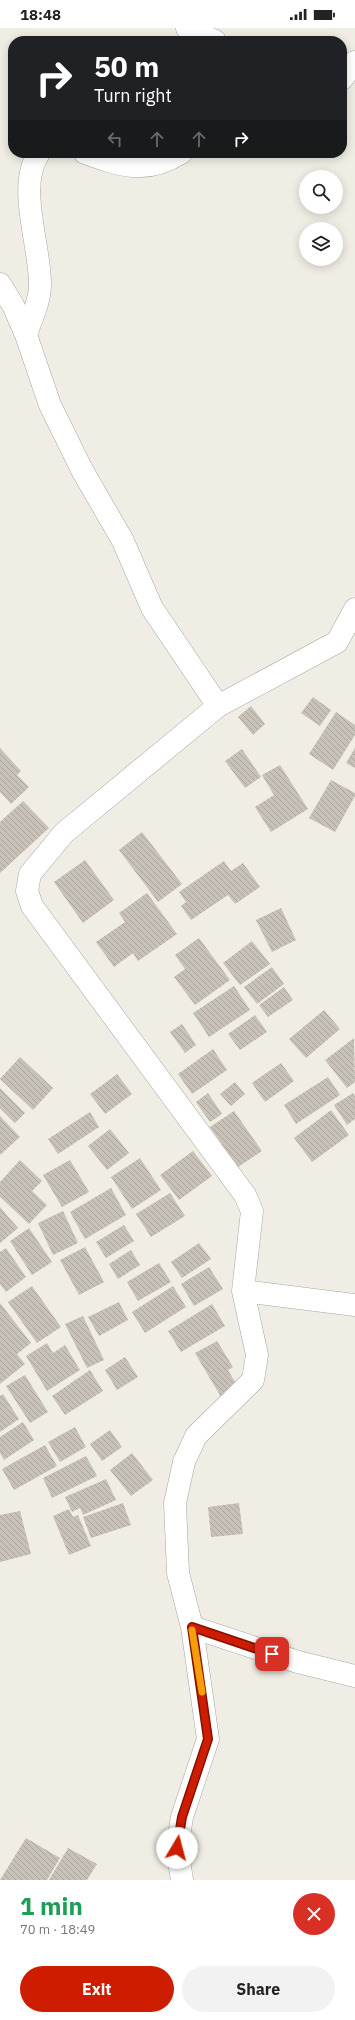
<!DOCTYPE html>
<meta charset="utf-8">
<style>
body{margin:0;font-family:"IBM Plex Sans",sans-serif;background:#f2f2f2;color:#222;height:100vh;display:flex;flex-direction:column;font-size:15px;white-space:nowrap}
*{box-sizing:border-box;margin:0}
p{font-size:13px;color:#767676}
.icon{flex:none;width:22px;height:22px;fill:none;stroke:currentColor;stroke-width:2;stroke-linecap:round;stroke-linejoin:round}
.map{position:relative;height:1852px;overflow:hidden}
.sheet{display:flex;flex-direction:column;background:#fff;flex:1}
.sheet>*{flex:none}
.hud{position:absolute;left:8px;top:8px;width:339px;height:122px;border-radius:16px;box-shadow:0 2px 10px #0003;background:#202124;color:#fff;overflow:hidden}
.buttons{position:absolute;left:299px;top:142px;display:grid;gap:8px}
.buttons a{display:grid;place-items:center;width:44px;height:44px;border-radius:50%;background:#fff;box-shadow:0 2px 10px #0003;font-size:20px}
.pin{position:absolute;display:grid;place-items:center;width:34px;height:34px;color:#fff;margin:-17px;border-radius:8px;box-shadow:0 2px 6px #0006}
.me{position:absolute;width:44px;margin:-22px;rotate:8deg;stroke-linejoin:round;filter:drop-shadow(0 0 3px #0008)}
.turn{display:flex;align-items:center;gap:14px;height:84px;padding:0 20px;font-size:18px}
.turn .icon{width:52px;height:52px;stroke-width:2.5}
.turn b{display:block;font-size:28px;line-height:34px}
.lanes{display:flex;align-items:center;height:38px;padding:0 20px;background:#0003;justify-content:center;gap:20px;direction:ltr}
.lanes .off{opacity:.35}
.round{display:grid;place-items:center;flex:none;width:42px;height:42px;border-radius:21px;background:#f2f2f2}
.summary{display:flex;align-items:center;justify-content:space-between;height:68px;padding:0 20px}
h1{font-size:24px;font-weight:700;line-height:30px;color:#1e9e55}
.action{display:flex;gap:8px;margin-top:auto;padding:8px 20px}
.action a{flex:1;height:46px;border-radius:24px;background:#cd1c00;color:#fff;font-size:16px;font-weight:700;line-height:46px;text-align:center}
.action a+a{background:#f2f2f2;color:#222}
.status{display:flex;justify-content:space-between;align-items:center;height:28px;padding:0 20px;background:#fff;direction:ltr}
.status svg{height:11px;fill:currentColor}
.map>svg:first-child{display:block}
</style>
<div class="status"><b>18:48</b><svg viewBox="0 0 49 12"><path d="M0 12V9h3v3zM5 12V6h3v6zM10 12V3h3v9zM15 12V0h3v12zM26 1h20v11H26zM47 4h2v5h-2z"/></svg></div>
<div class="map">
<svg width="355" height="1852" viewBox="0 0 355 1852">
<defs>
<pattern id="building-back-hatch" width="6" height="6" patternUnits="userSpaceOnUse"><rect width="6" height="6" fill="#c8c1b7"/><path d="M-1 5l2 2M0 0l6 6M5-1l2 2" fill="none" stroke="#aba59d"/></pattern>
</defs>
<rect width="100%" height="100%" fill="#f0eee4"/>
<path fill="url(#building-back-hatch)" d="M313,669l18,13 -11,16 -19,-13z
M251,678l14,18 -12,11 -15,-18z
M336,684l19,13v10l-22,35 -24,-16z
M0,720l21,23 -4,4 12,12 -18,17 -11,-12z
M355,720v20l-9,-5z
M242,721l19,28 -16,11 -20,-27z
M280,737l28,44 -37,23 -16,-25 19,-12 -12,-20z
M331,752l24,13v3l-20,36 -26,-14z
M23,773l26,27 -49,45v-51z
M142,804l40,52 -24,18 -39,-52z
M85,832l29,40 -31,23 -29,-41z
M224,833l7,10 12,-8 17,24 -25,17 -7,-9 -37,25 -10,-14 5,-4 -7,-10z
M147,865l30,41 -39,27 -5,-8 -19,14 -18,-25 29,-20 -6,-9z
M281,880l15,32 -24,12 -16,-32z
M199,910l31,42 -35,25 -21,-28 11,-8 -10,-14z
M252,913l18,23 -30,21 -17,-22z
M272,939l12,17 -27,20 -13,-17z
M234,958l16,24 -41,27 -16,-24z
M284,959l9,13 -25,17 -9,-12z
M324,982l16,19 -34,29 -17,-19z
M255,987l12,17 -27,18 -12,-16z
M182,996l14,21 -11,8 -15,-21z
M354,1010l1,44 -8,6 -22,-28z
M213,1021l14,21 -35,24 -14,-20z
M20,1029l33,31 -20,22 -33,-31z
M281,1035l13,18 -29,21 -13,-19z
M117,1046l15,20 -27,20 -15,-20z
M328,1049l12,18 -44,29 -12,-19z
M235,1054l10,12 -14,12 -11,-12z
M0,1060l25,25 -10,10 -15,-15z
M208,1065l14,21 -12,8 -14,-20z
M353,1065l2,3v23l-8,6 -13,-20z
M331,1082l18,25 -37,27 -18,-24z
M234,1083l28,40 -24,16 -28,-40z
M90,1084l9,15 -41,27 -10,-15z
M0,1088l20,21 -20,18z
M110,1101l19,24 -22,17 -19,-24z
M193,1123l19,25 -33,24 -19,-25z
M140,1130l21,32 -29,19 -21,-32z
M20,1132l22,21 -10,10 15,14 -18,19 -29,-27v-15z
M70,1132l19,32 -27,15 -19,-32z
M111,1160l15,27 -41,24 -15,-27z
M170,1165l15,23 -34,21 -15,-23z
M0,1179l18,21 -18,15z
M63,1183l15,32 -25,12 -15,-32z
M124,1197l10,16 -28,17 -10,-16z
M29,1200l23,34 -20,13 -22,-34z
M199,1215l12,16 -29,19 -11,-16z
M85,1219l19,35 -25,13 -19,-35z
M6,1220l20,29 -20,15 -6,-8v-32z
M131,1222l9,15 -22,14 -9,-15z
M159,1235l12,19 -33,19 -11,-19z
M209,1239l14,22 -29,17 -13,-22z
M32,1258l29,41 -24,16 -29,-41z
M173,1258l13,21 -41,26 -13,-21z
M119,1274l9,18 -29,16 -11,-19z
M0,1275l31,40 -14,11 8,10 -25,20z
M212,1276l13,22 -44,26 -13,-21z
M83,1288l21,44 -17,8 -22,-44z
M217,1313l16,26 -5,3 10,17 -17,10 -26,-44z
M47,1315l6,10 12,-8 15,25 -33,21 -21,-35z
M125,1329l13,20 -21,13 -12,-20z
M90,1342l13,21 -38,24 -13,-19z
M25,1347l23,37 -18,11 -24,-37z
M3,1366l16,25 -19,13v-36z
M23,1394l11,18 -30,20 -4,-7v-16z
M75,1399l11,20 -26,15 -12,-20z
M110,1402l12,17 -20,14 -12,-17z
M45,1417l12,21 -43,24 -12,-21z
M132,1425l21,27 -22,16 -21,-26z
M86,1428l11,20 -45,22 -9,-20z
M106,1451l10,21 -33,15 -3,-7 -8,4 -7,-15z
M123,1475l8,22 -40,13 -8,-21z
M239,1475l4,31 -32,3 -3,-30z
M69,1481l4,8 5,-2 13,31 -22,9 -16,-39z
M20,1483l11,43 -31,8v-47z
M26,1810l34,20 -13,22h-47z
M68,1820l29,16 -10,16h-38z"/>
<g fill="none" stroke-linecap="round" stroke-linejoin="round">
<g stroke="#a6a6a6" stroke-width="23">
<path id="minor" d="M187,0l28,13
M342,51l13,-17
M85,125c36,13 61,22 96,0
M0,256l13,21 13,30 24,70 32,65 41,71 29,67 66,98 119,-64 18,-33
M26,307c5,-16 14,-33 14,-50 1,-37 -24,-99 -1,-132
M243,1263l112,14
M192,1599l106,35 57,14
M182,1852l-5,-32 5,-31 26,-78 -16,-112 -14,-54 -3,-70 9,-41 12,-26 57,-56 4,-25 -14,-64 9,-80 -7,-16 -213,-289 -5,-15 3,-17 34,-41 154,-127"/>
</g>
<use href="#minor" stroke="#fff" stroke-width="22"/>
</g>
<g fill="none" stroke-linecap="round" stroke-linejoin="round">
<g stroke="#851200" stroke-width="10">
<path id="route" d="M177,1820l5,-31 26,-78 -16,-112 80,27"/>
</g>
<use href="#route" stroke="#cd1c00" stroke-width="7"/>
<path stroke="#f59e0b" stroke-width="7" d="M192,1602l10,62"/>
</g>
</svg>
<div class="buttons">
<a><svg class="icon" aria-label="search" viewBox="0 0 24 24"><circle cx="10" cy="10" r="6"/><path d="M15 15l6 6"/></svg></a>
<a><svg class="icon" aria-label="layers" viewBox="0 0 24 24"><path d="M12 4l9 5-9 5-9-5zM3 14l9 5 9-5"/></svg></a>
</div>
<div class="pin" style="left:272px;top:1626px;background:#d93025"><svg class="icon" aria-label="arrive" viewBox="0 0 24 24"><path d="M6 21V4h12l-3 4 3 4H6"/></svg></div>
<svg class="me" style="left:177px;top:1820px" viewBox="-20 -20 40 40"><circle r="19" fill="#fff"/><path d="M0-13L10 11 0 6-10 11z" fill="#cd1c00"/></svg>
<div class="hud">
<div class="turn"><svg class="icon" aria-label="right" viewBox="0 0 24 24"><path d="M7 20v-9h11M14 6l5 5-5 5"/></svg><div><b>50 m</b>Turn right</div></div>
<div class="lanes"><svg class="icon off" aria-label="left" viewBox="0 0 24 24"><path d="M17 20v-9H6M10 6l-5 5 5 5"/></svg><svg class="icon off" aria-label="ahead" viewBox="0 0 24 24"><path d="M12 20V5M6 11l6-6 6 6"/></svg><svg class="icon off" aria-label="ahead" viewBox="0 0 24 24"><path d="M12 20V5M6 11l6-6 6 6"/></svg><svg class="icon" aria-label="right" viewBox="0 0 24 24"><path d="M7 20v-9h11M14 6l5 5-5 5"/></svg></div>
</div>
</div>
<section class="sheet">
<div class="summary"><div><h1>1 min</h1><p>70 m · 18:49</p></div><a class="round" style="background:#d93025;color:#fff"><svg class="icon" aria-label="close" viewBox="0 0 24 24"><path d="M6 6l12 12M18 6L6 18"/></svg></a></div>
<div class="action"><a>Exit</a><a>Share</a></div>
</section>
